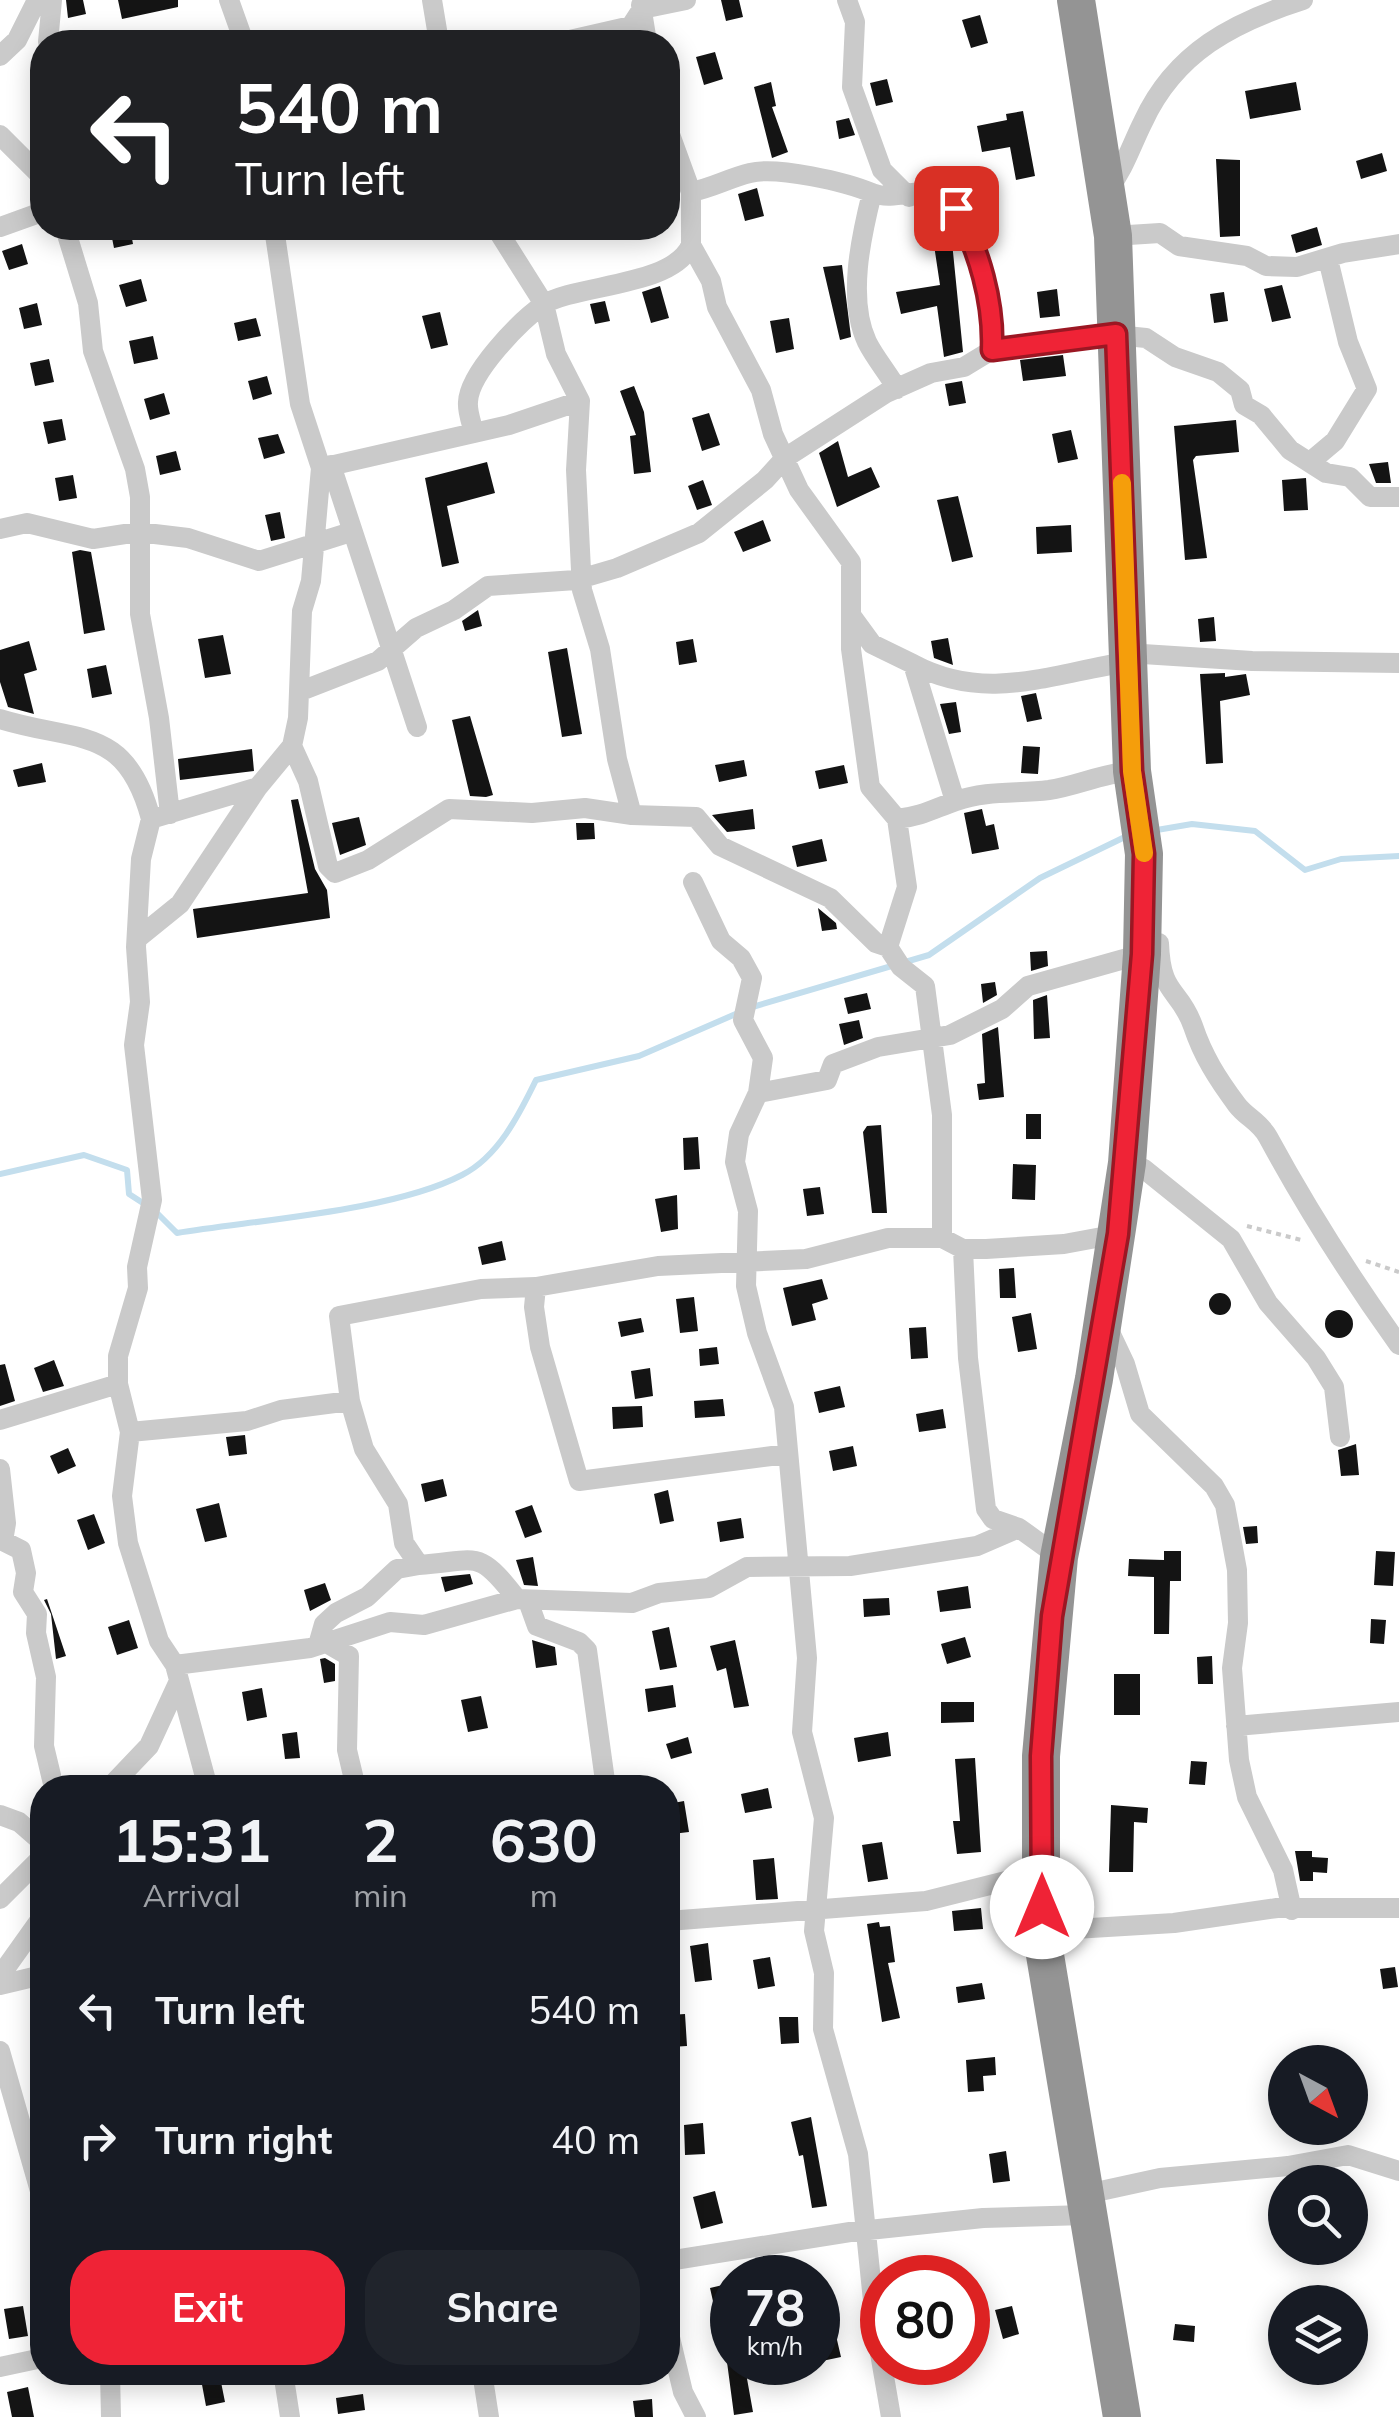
<!DOCTYPE html>
<style>
body{margin:0;font-family:Mulish,sans-serif;background:#20242c;color:#f1f3f6;height:100vh;display:flex;flex-direction:column;font-size:38px;white-space:nowrap}
*{box-sizing:border-box;margin:0}
p{font-size:32px;color:#9ea1a6}
.icon{flex:none;width:55px;height:55px;fill:none;stroke:currentColor;stroke-width:2;stroke-linecap:round;stroke-linejoin:round}
.map{position:relative;flex:1;overflow:hidden}
.panel{position:absolute;left:30px;top:1775px;width:650px;height:610px;display:flex;flex-direction:column;background:#171b24;border-radius:40px;box-shadow:0 5px 25px #0003}
.panel>*{flex:none}
.banner{position:absolute;left:30px;top:30px;width:650px;height:210px;border-radius:40px;box-shadow:0 5px 25px #0003;background:#202124;color:#fff;overflow:hidden}
.needle{width:65px;rotate:139deg}
.controls{position:absolute;left:1268px;top:2045px;display:grid;gap:20px}
.controls a{display:grid;place-items:center;width:100px;height:100px;border-radius:50%;background:#171b24;box-shadow:0 5px 25px #0003;font-size:50px}
.speed{position:absolute;left:710px;top:2255px;display:flex;gap:20px;font-size:50px;font-weight:700;text-align:center}
.speed>*{display:grid;place-content:center;width:130px;height:130px;border-radius:50%;background:#171b24;box-shadow:0 5px 25px #0003;line-height:1}
.speed small{font-size:25px;font-weight:400}
.speed .limit{border:15px solid #d22;background:#fff;color:#111}
.pin{position:absolute;display:grid;place-items:center;width:85px;height:85px;color:#fff;margin:-42px;border-radius:20px;box-shadow:0 5px 15px #0006}
.me{position:absolute;width:110px;margin:-55px;rotate:0deg;stroke-linejoin:round;filter:drop-shadow(0 0 8px #0008)}
.turn{display:flex;align-items:center;gap:35px;height:210px;padding:0 40px;font-size:45px}
.turn .icon{width:130px;height:130px;stroke-width:2.5}
.turn b{display:block;font-size:70px;line-height:85px}
.eta{display:flex;justify-content:space-evenly;align-items:center;height:170px;text-align:center}
.eta b{font-size:60px;font-weight:700;line-height:70px}
.primary-button{display:flex;gap:20px;margin-top:auto;padding:20px 40px}
.primary-button a{flex:1;height:115px;border-radius:40px;background:#ef2336;color:#fff;font-size:40px;font-weight:700;line-height:115px;text-align:center}
.primary-button a+a{background:#20242c;color:#f1f3f6}
ul{padding:0;list-style:none}
li{display:flex;align-items:center;gap:30px;height:130px;padding:0 40px}
li div{flex:1}
li b{display:block;font-size:38px}
li em{font-style:normal}
.map>svg:first-child{display:block}
</style>
<div class="map">
<svg width="1399" height="2417" viewBox="0 0 1399 2417">
<rect width="100%" height="100%" fill="#fff"/>
<g fill="none" stroke-linecap="round" stroke-linejoin="round">
<path stroke="#c3deed" stroke-width="6" d="M1151,831l41,-7 63,7 50,39 36,-11 58,-3
M749,1008l180,-53 111,-77 89,-43
M0,1174l84,-19 43,15 2,24 17,11
M156,1212l21,21c79,-13 216,-22 285,-58 36,-18 57,-60 74,-95l103,-24 99,-43"/>
</g>
<path fill="#141414" d="M66,0h17l3,14 -18,4z
M118,0h60v7l-56,12z
M721,0h18l4,17 -17,4z
M980,15l8,28 -17,5 -9,-28z
M715,52l8,27 -19,6 -8,-28z
M887,79l6,23 -17,4 -6,-23z
M771,82l5,24 -4,1 16,45 -16,6 -18,-71z
M1296,82l5,28 -51,9 -5,-28z
M1023,111l12,65 -19,4 -6,-33 -28,5 -5,-26 30,-6 -1,-6z
M849,118l6,17 -16,4 -3,-18z
M1382,153l5,18 -26,8 -5,-18z
M1216,159l24,1v76l-20,1z
M757,188l7,28 -19,5 -7,-27z
M1317,227l5,18 -26,8 -5,-18z
M110,228h20l3,16 -19,4z
M952,242l11,110 -19,5 -7,-51 -36,8 -5,-22 44,-7 -6,-40z
M22,244l6,20 -19,6 -7,-19z
M842,265l9,72 -11,3 -17,-73z
M141,279l6,22 -21,6 -7,-22z
M1282,285l9,33 -19,4 -8,-33z
M660,286l9,32 -18,5 -9,-31z
M1057,289l3,27 -20,2 -3,-26z
M1224,292l4,29 -14,2 -4,-29z
M605,301l5,20 -15,3 -5,-20z
M37,303l5,22 -18,4 -5,-21z
M440,312l8,33 -17,4 -9,-33z
M256,318l5,18 -23,5 -4,-18z
M789,318l5,31 -18,4 -6,-32z
M153,336l5,23 -24,5 -5,-23z
M1063,355l3,21 -43,5 -3,-21z
M49,359l5,23 -19,4 -5,-23z
M267,376l5,18 -19,6 -5,-19z
M962,381l4,22 -17,3 -4,-22z
M634,386l10,26 7,60 -17,2 -4,-38 6,-1 -16,-44z
M164,393l6,21 -20,6 -6,-21z
M709,413l11,32 -18,6 -10,-33z
M62,419l4,21 -18,4 -5,-22z
M1236,420l3,32 -43,4 -3,4 14,98 -22,2 -11,-134z
M1071,430l7,29 -20,4 -6,-29z
M278,434l7,19 -21,6 -6,-21z
M838,441l10,36 23,-10 9,20 -43,20 -18,-54z
M176,451l5,19 -21,5 -4,-19z
M487,462l8,31 -48,13 12,57 -17,4 -17,-89z
M1388,462l3,21h-15l-7,-19z
M73,475l4,23 -18,3 -4,-23z
M1306,478l2,32 -24,1 -2,-31z
M703,480l9,25 -15,5 -9,-24z
M958,496l15,61 -21,5 -15,-62z
M280,512l5,26 -14,3 -6,-26z
M763,520l8,21 -28,11 -9,-20z
M1071,525l1,27 -35,2 -1,-27z
M80,550l11,2 14,78 -21,4 -12,-82z
M478,610l4,16 -17,5 -3,-10z
M1214,617l2,24 -16,1 -2,-23z
M223,635l8,39 -26,4 -7,-39z
M948,638l5,27 -19,-7 -3,-17z
M693,639l4,23 -18,3 -3,-23z
M29,641l8,29 -13,4 10,40 -26,-7 -8,-25v-32z
M567,648l15,86 -20,3 -14,-85z
M106,665l6,29 -20,4 -5,-29z
M1225,673v4l21,-3 4,21 -30,6 3,62 -17,1 -6,-90z
M1036,693l6,26 -15,3 -6,-26z
M956,702l5,30 -12,2 -9,-30z
M470,716l23,79 -7,2 -16,-1 -18,-76z
M1023,746l17,1 -2,27 -17,-1z
M252,749l2,22 -74,9 -2,-21z
M744,760l3,16 -28,6 -4,-17z
M42,763l4,19 -28,5 -5,-17z
M844,765l4,18 -29,6 -4,-18z
M298,799l17,70 12,21 3,28 -133,20 -4,-29 115,-16 -17,-93z
M753,809l2,20 -28,3 -15,-17z
M982,809l4,17 8,-2 5,25 -27,5 -8,-41z
M359,817l7,28 -26,10 -8,-32z
M576,823h18l1,16 -18,1z
M822,839l5,22 -30,6 -5,-21z
M818,908l18,15 1,6 -15,2z
M1047,951l1,15 -17,5 -1,-19z
M995,982l2,13 -14,8 -2,-19z
M867,993l4,16 -23,5 -4,-16z
M1047,995l3,43 -16,1 -1,-39z
M859,1020l4,18 -19,7 -5,-21z
M998,1027l6,70 -25,3 -2,-16 8,-1 -3,-49z
M1026,1114h15v25h-15z
M881,1125l6,88h-15l-9,-81 4,-6z
M698,1137l2,32 -16,1 -1,-32z
M1013,1164l23,1 -1,35 -23,-1z
M820,1187l4,27 -17,2 -4,-27z
M677,1195l1,34 -17,3 -6,-33z
M502,1241l4,19 -24,5 -4,-18z
M1014,1268l2,30h-16l-1,-29z
M822,1279l6,20 -16,5 4,16 -24,6 -9,-38z
M1209 1304a11 11 0 1 1 22 0a11 11 0 1 1-22 0Z
M694,1297l4,34 -18,2 -4,-34z
M1325 1324a14 14 0 1 1 28 0a14 14 0 1 1-28 0Z
M1031,1313l6,36 -19,3 -6,-35z
M641,1318l3,14 -23,5 -3,-15z
M926,1327l2,31 -17,1 -2,-31z
M717,1347l2,17 -19,2 -1,-17z
M54,1360l10,26 -21,6 -9,-24z
M5,1364l10,37 -15,5v-41z
M650,1368l3,28 -18,3 -4,-28z
M840,1386l5,21 -26,6 -5,-21z
M723,1399l2,17 -30,2 -1,-17z
M642,1406l1,21 -30,2 -1,-22z
M943,1409l3,19 -27,4 -3,-18z
M245,1435l2,19 -18,2 -3,-19z
M1356,1444l3,31 -18,1 -3,-26z
M853,1446l4,20 -24,5 -4,-20z
M68,1448l8,18 -18,8 -8,-18z
M443,1479l4,17 -22,6 -4,-18z
M668,1490l6,31 -14,3 -6,-30z
M219,1503l8,34 -22,5 -9,-33z
M532,1505l10,27 -17,6 -10,-27z
M94,1514l11,29 -17,7 -11,-30z
M741,1518l3,20 -24,4 -3,-20z
M1257,1526l1,17 -12,1 -3,-17z
M1164,1551h17v30h-11l-1,53h-15v-57l-26,-1 1,-17 35,1z
M1376,1551l19,1 -2,34 -19,-1z
M533,1557l5,29 -14,-1 -8,-25z
M470,1574l3,10 -28,8 -4,-15z
M325,1583l6,17 -21,11 -6,-21z
M968,1586l3,22 -31,4 -3,-21z
M889,1598l1,17 -26,2 -1,-18z
M47,1599l19,57 -10,3 -5,-45 -7,-14z
M1371,1619l15,1 -2,24 -14,-1z
M129,1620l9,28 -21,7 -9,-28z
M669,1627l8,40 -17,3 -8,-39z
M965,1637l6,20 -24,7 -6,-20z
M532,1640l23,7 2,18 -21,3z
M735,1640l14,66 -15,2 -8,-40 -9,3 -7,-25z
M1212,1656l1,28h-15l-1,-27z
M325,1658l10,6v17l-11,2 -4,-24z
M1114,1674h26v41h-26z
M673,1685l3,22 -28,5 -3,-23z
M262,1688l5,29 -20,4 -5,-29z
M481,1696l7,32 -20,4 -7,-32z
M941,1702h33v20l-33,1z
M297,1732l3,26 -15,1 -3,-25z
M888,1732l3,24 -33,6 -4,-24z
M688,1737l4,16 -21,6 -5,-15z
M975,1758l6,94 -24,2 -4,-33h7l-5,-62z
M1191,1761l16,1 -2,23 -16,-1z
M768,1788l4,20 -27,5 -4,-19z
M684,1801l5,31 -17,2 -4,-30z
M1111,1805l37,3 -1,15 -13,-1 -1,50h-24z
M882,1842l6,37 -20,3 -6,-37z
M1295,1851h17v6l16,1 -1,15 -14,-1v9h-13z
M774,1858l4,41 -22,1 -3,-40z
M981,1908l2,21 -29,2 -2,-20z
M879,1922l1,5 10,-1 5,36 -7,1 12,55 -18,4 -15,-98z
M708,1943l4,37 -17,2 -5,-36z
M770,1957l5,29 -17,3 -5,-29z
M1395,1967l3,20 -15,2 -3,-20z
M982,1983l3,16 -27,4 -2,-16z
M685,2014l2,32 -16,1 -2,-32z
M779,2017h19l1,26 -18,1z
M995,2057l1,18 -13,1 1,15 -16,1 -2,-32z
M811,2117l16,89 -15,2 -9,-53 -4,1 -8,-34z
M703,2123l2,31 -20,1 -1,-30z
M1006,2151l4,30 -17,2 -4,-29z
M715,2191l8,32 -22,6 -8,-32z
M727,2284l2,9h3v23l-15,3 -7,-31z
M23,2306l5,30 -19,3 -5,-30z
M1012,2306l7,28 -16,5 -8,-29z
M1175,2324l20,2 -1,16 -21,-2z
M834,2327l7,30 -19,4 -4,-31z
M727,2362h17l9,50 -19,3z
M219,2372l6,30 -19,4 -6,-32z
M28,2387l6,30h-22l-5,-25z
M363,2394l2,16 -27,4 -2,-16z
M652,2399l1,18h-18l-2,-16z"/>
<g fill="none" stroke-linecap="round" stroke-linejoin="round">
<path stroke="#cacaca" stroke-width="4" stroke-dasharray="5 5" stroke-linecap="butt" d="M1247,1226l58,15
M1366,1261l33,11"/>
<path stroke="#cacaca" stroke-width="20" d="M229,0l15,42
M432,0l7,42
M847,0l8,22 -3,65 30,83 27,27
M641,5l6,37
M48,42l4,-42
M561,42l70,-16 11,-17 44,-9
M0,56l17,-16 20,-40
M668,129l23,63v53l20,36 6,26 44,83 12,44 26,56 52,72v87l19,138 27,32c26,-3 36,-10 59,-18 31,-11 61,-7 93,-11 27,-4 51,-16 83,-19
M0,135l42,42
M1108,190c17,-23 23,-44 35,-68 32,-70 91,-100 160,-122
M691,192c21,-4 38,-14 59,-19 27,-7 96,9 122,20 -11,44 -25,106 -5,149 8,16 21,31 30,47
M872,193c24,9 46,-7 68,1 36,13 53,123 52,156l124,-15 30,3 29,19 43,15 22,18 4,15 17,10 29,35 36,23 24,4 20,20h29
M0,227l42,-15
M65,228l23,75 5,48 42,118 5,28v117l19,104 11,96
M496,228l48,76 12,50 24,47 -4,69 6,120 18,59 17,110 15,56 64,2 24,29 110,52 46,45 12,4
M1113,236l47,-3 19,13 68,10 19,10 31,1 46,-14 56,-9
M474,433c-2,-9 -7,-21 -6,-31 1,-29 52,-81 75,-97 32,-21 130,-18 148,-60
M1310,462l25,-21 32,-52 -19,-47 -20,-83
M331,465l86,262
M321,468l188,-43 71,-24
M0,529l27,-6 66,16 45,-7 50,6 71,23 92,-29
M853,618l19,26 41,20 42,137
M1127,653l125,8 147,2
M913,664c73,39 137,10 214,-2
M301,691l77,-30 38,-33 38,-18 34,-24 88,-6 41,-12 82,-35 66,-53 20,-22 101,-65 45,-20 33,-6 28,-17
M0,719c77,24 126,5 151,100l107,-32 34,-41 6,-28 4,-107 9,-30 10,-113 -21,-64 -26,-176
M292,746l16,35 20,85 7,7 33,-13 81,-51 83,4 53,-5 47,7
M151,819l-10,40 -5,88 4,55 -6,43 18,155 -15,67 1,21 -20,68v28l12,48 -8,64 6,47 31,98 16,24 33,123
M897,819l10,68 -19,60 13,20 24,19 17,129v123
M693,882l28,59 20,17 11,20 -9,42 20,38 -5,35
M138,938l42,-34 78,-117
M1159,943c2,54 20,44 34,83 10,30 24,52 44,79 9,12 23,17 31,32 39,72 83,141 131,208
M1127,1163l17,6 87,70 37,64 48,55 18,29 6,50
M963,1249l5,109 18,151 7,10 26,9
M536,1287l-2,20 6,40 39,134 208,-27
M1107,1326l18,38 15,50 74,72 11,19 12,65 1,53 -6,45 7,92 8,37 36,73 9,40
M0,1420l118,-36
M130,1432l117,-11 34,-11 69,-9
M0,1469l6,54 -3,18 18,9 5,23 -3,19 14,22 -1,19 10,44 -2,69 10,42
M1059,1557l-40,-29 -42,18 -127,20 -103,1 -38,21 -50,5 -27,10 -115,-4c-40,-52 -39,-38 -98,-34l-15,-22 -6,-39 -34,-55 -14,-48 -11,-85 142,-27 55,-2 122,-21 148,-7 82,-21h54l21,11h23l78,-5 54,-10
M528,1601l9,25 42,16 8,8 19,138
M325,1642l24,14 -2,94 9,38
M318,1645l6,-21 12,-11 31,-16 30,-28 22,-4
M175,1665l135,-17 80,-26 34,3 93,-26
M1236,1726l163,-14
M109,1788l40,-42 30,-65
M0,1815l19,7 23,20
M0,1899l42,-42
M668,1921l258,-20 92,-23 24,5
M1041,1931l133,-8 103,-15h122
M0,1976l42,-59
M0,1985l42,-10
M0,2051l42,147
M1082,2195l78,-17 128,-12 60,-11 51,16
M668,2261l182,-29 133,-14 103,-3
M668,2329l15,63 13,25
M0,2367l42,-9
M110,2372l1,45
M283,2372l7,45
M482,2372l7,45
M891,2417l-15,-87 -18,-176 -35,-125 1,-56 -10,-42 10,-113 -22,-86 5,-74 -23,-251 -27,-74 -11,-47 2,-75 -13,-49 4,-28 19,-41 69,-13 6,-16 45,-17 72,-12 52,-26 26,-23 114,-32"/>
<path stroke="#949494" stroke-width="38" d="M1076,0l37,236 19,535 12,83 -2,100 -15,209 -33,216 -35,178 -18,199v175l81,486"/>
</g>
<g fill="none" stroke-linecap="round" stroke-linejoin="round">
<g stroke="#9b1723" stroke-width="25">
<path id="route" d="M956,208c23,42 38,94 36,142l124,-16 16,437 12,83 -2,100 -24,280 -66,382 -11,140 1,151"/>
</g>
<use href="#route" stroke="#ef2336" stroke-width="18"/>
<path stroke="#f59e0b" stroke-width="18" d="M1122,483l10,288 12,82"/>
</g>
</svg>
<div class="controls">
<a><svg class="needle" viewBox="-14 -14 28 28"><path d="M0-13l5 13h-10z" fill="#e53935"/><path d="M0 13l5-13h-10z" fill="#9ea1a6"/></svg></a>
<a><svg class="icon" aria-label="search" viewBox="0 0 24 24"><circle cx="10" cy="10" r="6"/><path d="M15 15l6 6"/></svg></a>
<a><svg class="icon" aria-label="layers" viewBox="0 0 24 24"><path d="M12 4l9 5-9 5-9-5zM3 14l9 5 9-5"/></svg></a>
</div>
<div class="speed"><div>78<small>km/h</small></div><div class="limit">80</div></div>
<div class="pin" style="left:956px;top:208px;background:#d93025"><svg class="icon" aria-label="arrive" viewBox="0 0 24 24"><path d="M6 21V4h12l-3 4 3 4H6"/></svg></div>
<svg class="me" style="left:1042px;top:1907px" viewBox="-20 -20 40 40"><circle r="19" fill="#fff"/><path d="M0-13L10 11 0 6-10 11z" fill="#ef2336"/></svg>
<div class="banner">
<div class="turn"><svg class="icon" aria-label="left" viewBox="0 0 24 24"><path d="M17 20v-9H6M10 6l-5 5 5 5"/></svg><div><b>540 m</b>Turn left</div></div>
</div>
<section class="panel">
<div class="eta">
<div><b>15:31</b><p>Arrival</p></div>
<div><b>2</b><p>min</p></div>
<div><b>630</b><p>m</p></div>
</div>
<ul>
<li><svg class="icon" aria-label="left" viewBox="0 0 24 24"><path d="M17 20v-9H6M10 6l-5 5 5 5"/></svg><div><b>Turn left</b></div><em>540 m</em></li>
<li><svg class="icon" aria-label="right" viewBox="0 0 24 24"><path d="M7 20v-9h11M14 6l5 5-5 5"/></svg><div><b>Turn right</b></div><em>40 m</em></li>
</ul>
<div class="primary-button"><a>Exit</a><a>Share</a></div>
</section>
</div>
